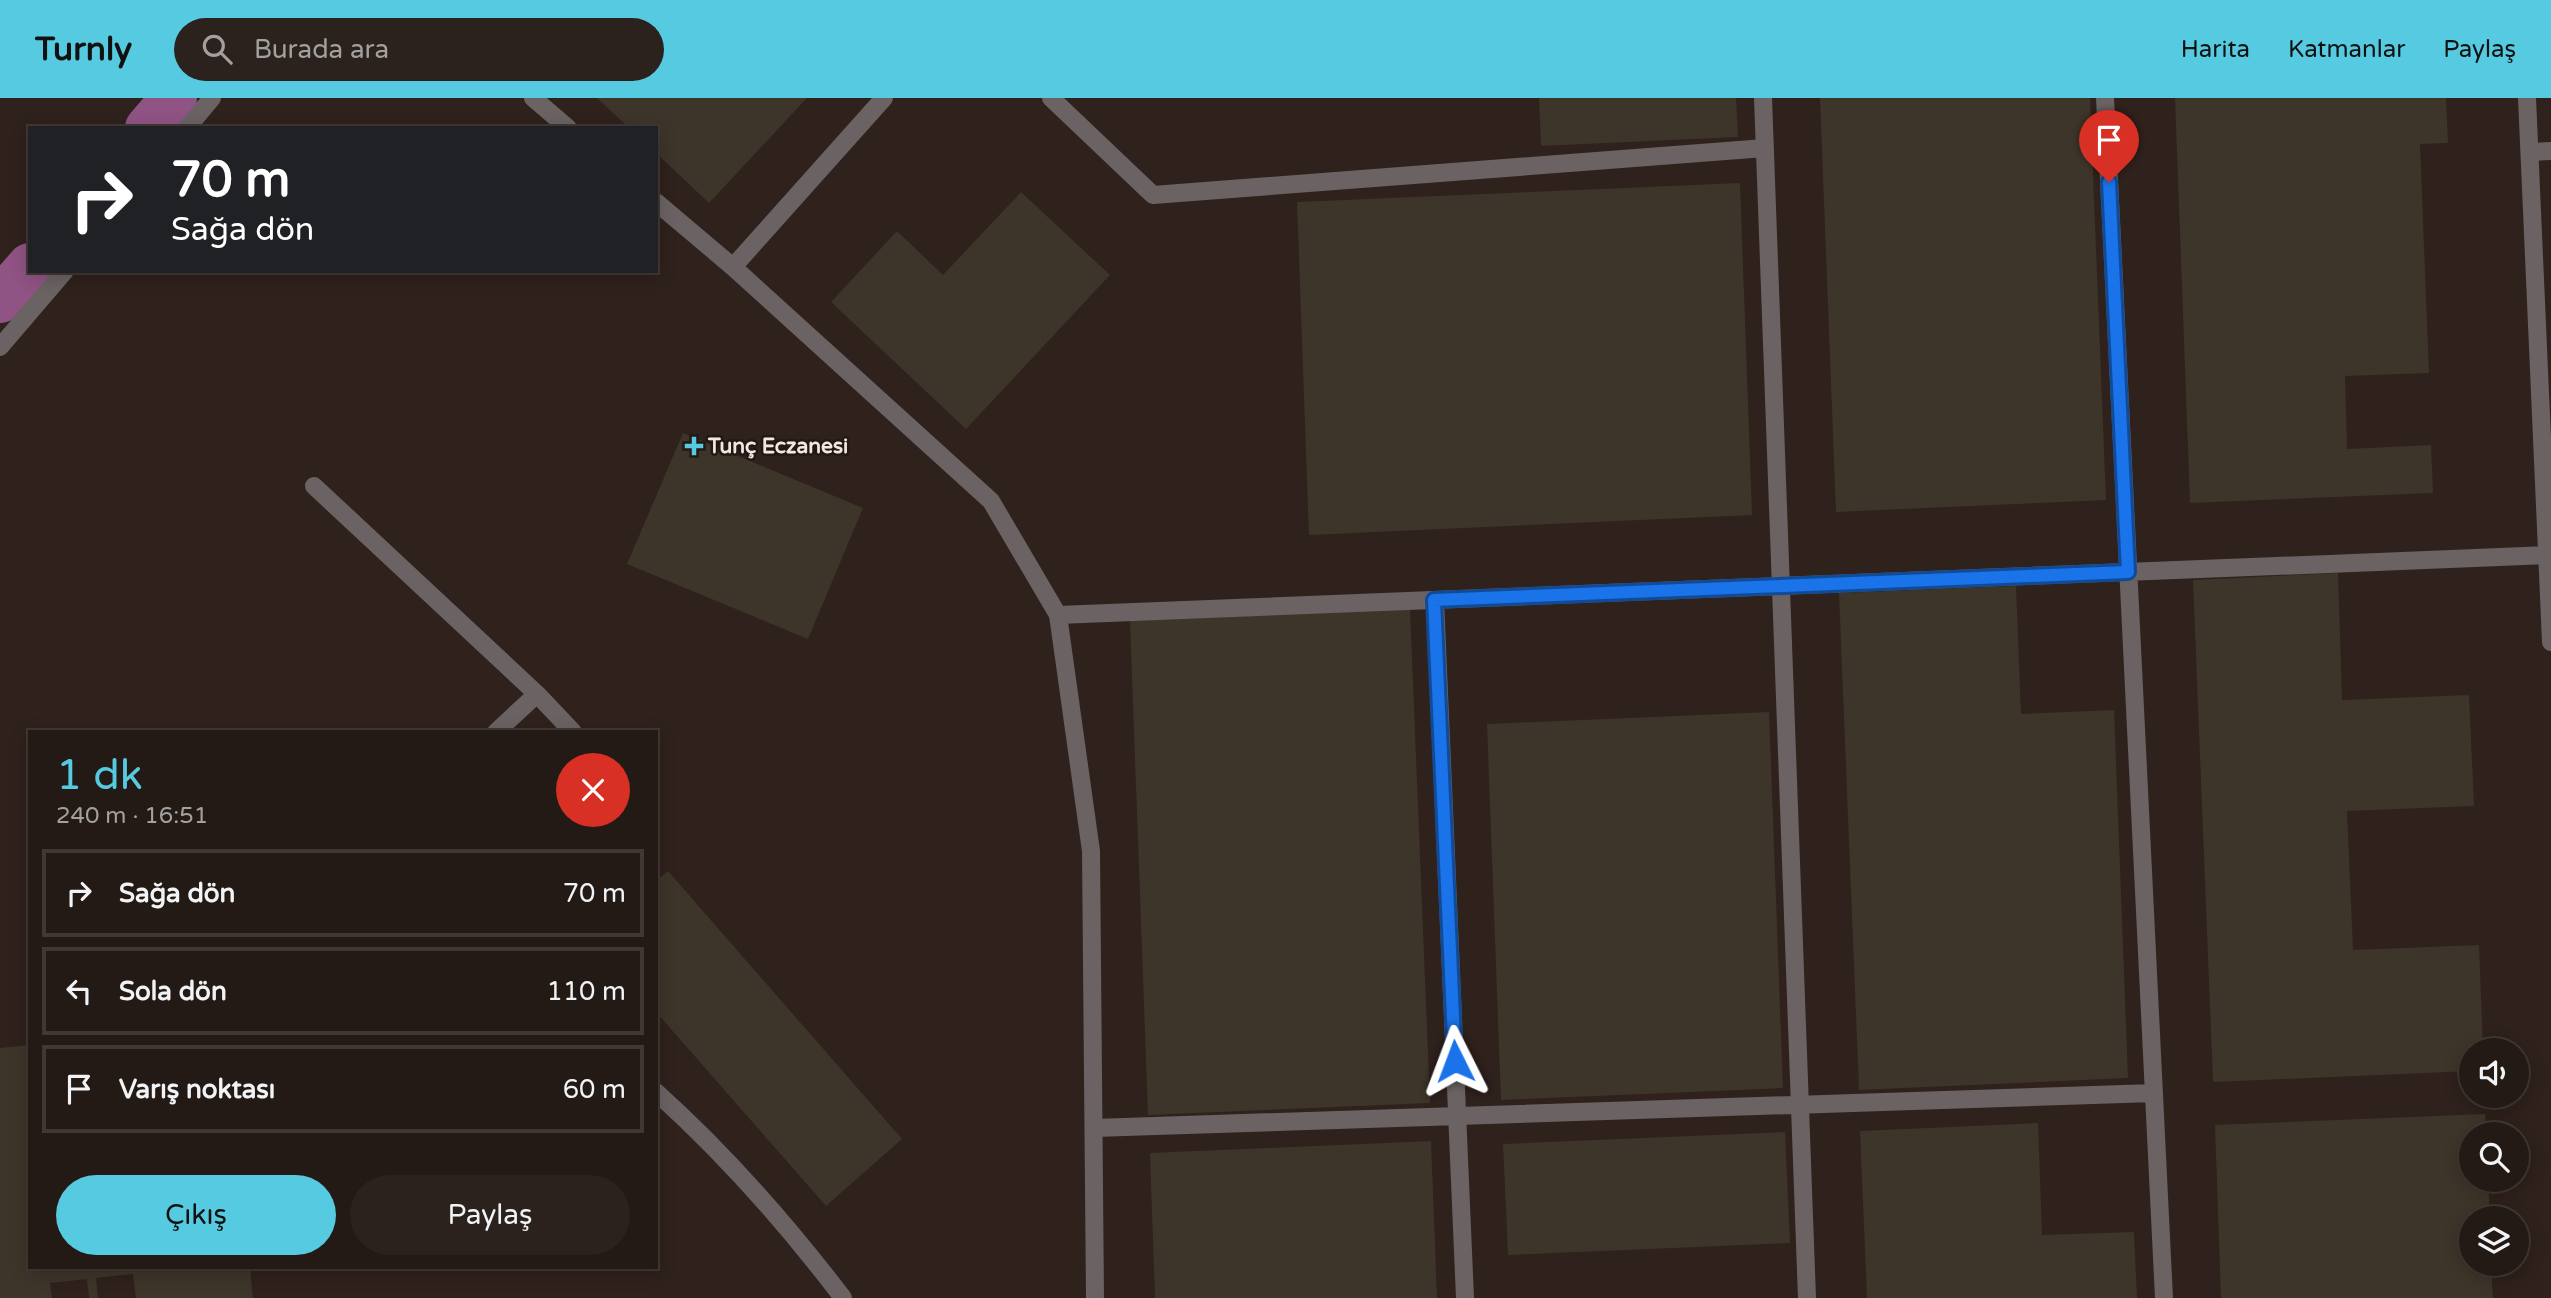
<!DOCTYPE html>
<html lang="tr">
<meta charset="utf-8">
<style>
body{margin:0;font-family:"Varela Round",sans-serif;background:#2b221e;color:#f1f3f6;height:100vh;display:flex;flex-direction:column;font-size:26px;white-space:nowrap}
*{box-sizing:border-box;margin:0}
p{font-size:23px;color:#a3a0a0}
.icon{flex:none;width:38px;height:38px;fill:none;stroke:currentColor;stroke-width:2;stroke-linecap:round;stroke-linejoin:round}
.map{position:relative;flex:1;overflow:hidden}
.drawer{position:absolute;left:28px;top:632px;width:630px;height:539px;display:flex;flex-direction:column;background:#231915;border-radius:0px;box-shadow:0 4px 18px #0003,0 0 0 2px #403834}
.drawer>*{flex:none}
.top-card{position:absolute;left:28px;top:28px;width:630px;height:147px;border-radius:0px;box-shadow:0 4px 18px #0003,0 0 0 2px #403834;background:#202124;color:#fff;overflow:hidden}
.controls{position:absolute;left:2459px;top:940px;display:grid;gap:14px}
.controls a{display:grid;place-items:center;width:70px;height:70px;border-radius:50%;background:#231915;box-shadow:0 4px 18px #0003,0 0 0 2px #403834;font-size:35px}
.pin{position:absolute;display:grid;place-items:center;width:60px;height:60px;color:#fff;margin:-72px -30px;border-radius:50% 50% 50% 0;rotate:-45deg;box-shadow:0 0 7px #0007}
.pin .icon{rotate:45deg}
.me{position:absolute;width:77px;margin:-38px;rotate:357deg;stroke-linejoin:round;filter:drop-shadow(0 0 5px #0008)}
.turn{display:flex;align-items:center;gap:24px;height:147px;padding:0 28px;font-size:32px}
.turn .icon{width:91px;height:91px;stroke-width:2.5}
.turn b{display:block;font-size:49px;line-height:60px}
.round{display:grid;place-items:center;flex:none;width:74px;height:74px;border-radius:37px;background:#2b221e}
.head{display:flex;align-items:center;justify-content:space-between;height:119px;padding:0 28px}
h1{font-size:42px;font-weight:600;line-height:52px;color:#55cae0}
.action{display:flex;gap:14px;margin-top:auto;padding:14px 28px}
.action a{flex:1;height:80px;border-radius:42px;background:#55cae0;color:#111;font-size:28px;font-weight:600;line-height:80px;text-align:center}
.action a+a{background:#2b221e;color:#f1f3f6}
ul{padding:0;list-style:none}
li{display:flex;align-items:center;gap:21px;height:88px;margin:0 14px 10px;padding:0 14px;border:4px solid #403834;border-radius:0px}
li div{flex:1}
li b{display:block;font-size:26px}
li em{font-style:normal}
header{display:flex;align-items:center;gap:42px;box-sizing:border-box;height:98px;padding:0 35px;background:#55cae0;color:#111}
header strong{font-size:33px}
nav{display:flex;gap:38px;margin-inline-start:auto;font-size:24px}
.search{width:490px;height:63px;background:#2b221e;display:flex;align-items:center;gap:18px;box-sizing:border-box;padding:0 24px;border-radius:38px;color:#a3a0a0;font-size:26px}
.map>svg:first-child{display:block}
</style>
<header>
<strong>Turnly</strong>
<div class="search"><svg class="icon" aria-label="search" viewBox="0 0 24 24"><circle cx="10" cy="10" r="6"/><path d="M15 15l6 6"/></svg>Burada ara</div>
<nav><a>Harita</a><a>Katmanlar</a><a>Paylaş</a></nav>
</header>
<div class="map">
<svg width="2551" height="1200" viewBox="0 0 2551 1200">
<rect width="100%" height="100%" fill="#2f211c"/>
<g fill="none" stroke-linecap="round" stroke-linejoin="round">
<path stroke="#8f5384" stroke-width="46" d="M148,30l26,-30
M0,202l30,-34"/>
</g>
<path fill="#3d3529" d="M597,0h210l-98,105 -53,-50v-25h-27z
M1539,0h197l2,39 -197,9z
M1820,0h270l16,402 -270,12z
M2175,0h271l2,45 -28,1 9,229 -84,3 2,73 84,-4 2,48 -243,10z
M1740,85l12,332 -443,20 -12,-333z
M1021,94l89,83 -144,154 -135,-127 66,-71 46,44z
M683,335l180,75 -55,131 -181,-75z
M2338,475l4,127 127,-5 5,111 -127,5 6,139 126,-5 4,105h-12v21l-258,11 -20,-502z
M2016,488l5,128 93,-4 14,368 -269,12 -20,-497z
M1410,511l20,494 -282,12 -18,-494z
M1769,614l14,376 -282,12 -14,-376z
M668,773l234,268 -76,67 -170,-194v-131z
M30,947l-2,4 2,21v197h220l3,31h-117l-3,-24 -37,4 2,20h-9l-2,-19 -37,4 2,15h-52v-250z
M2485,1016l1,20h-15v46h17l2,38h-19v46h20l2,34h-272l-6,-173z
M2038,1025l4,112 92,-3 3,66h-270l-7,-167z
M1785,1034l5,111 -282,12 -5,-111z
M1431,1043l6,157h-282l-5,-145z"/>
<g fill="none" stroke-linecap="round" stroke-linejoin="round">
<path stroke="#6a6263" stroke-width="18" d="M1051,0l102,97 612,-47
M1763,0l44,1200
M2105,0l59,1200
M2530,54l21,-1
M314,388l223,208 36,38
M1435,502l30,698
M1058,517l1493,-60
M496,634l41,-38
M656,994c70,63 130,131 187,206
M1094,1030l1060,-35"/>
<path stroke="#6a6263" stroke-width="18" d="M533,0l35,30
M2527,0l24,544
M187,30l25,-30
M656,104l77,65 258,234 67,114 33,236 4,447
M733,169l151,-169
M0,249l65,-76"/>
</g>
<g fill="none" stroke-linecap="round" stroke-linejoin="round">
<g stroke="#114b97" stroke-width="18">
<path id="route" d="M1455,963l-21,-461 694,-28 -19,-390"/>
</g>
<use href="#route" stroke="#1a73e8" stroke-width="12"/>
</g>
<path fill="#55cae0" stroke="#251813" stroke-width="2.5" d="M690.5 337.5h7v7h7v7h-7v7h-7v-7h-7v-7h7z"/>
<g text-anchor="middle" stroke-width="5" stroke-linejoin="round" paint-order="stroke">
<g font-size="21" font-weight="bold" fill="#f1e7e3" stroke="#251813" text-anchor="start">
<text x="708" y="355">Tunç Eczanesi</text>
</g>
</g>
</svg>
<div class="controls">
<a><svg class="icon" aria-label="sound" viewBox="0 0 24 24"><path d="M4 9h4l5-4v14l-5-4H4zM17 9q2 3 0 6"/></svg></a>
<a><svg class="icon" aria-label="search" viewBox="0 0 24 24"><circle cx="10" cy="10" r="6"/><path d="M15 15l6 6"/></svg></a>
<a><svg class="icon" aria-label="layers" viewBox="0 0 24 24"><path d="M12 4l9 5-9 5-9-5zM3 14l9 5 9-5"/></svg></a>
</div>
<div class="pin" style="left:2109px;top:84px;background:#d93025"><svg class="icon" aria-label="arrive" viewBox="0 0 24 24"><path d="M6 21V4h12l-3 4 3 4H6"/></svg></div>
<svg class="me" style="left:1455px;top:963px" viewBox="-20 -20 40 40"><path d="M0-17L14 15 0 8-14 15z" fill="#1a73e8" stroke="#fff" stroke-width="4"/></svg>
<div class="top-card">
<div class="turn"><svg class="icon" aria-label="right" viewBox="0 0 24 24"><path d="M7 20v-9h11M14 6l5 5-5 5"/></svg><div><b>70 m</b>Sağa dön</div></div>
</div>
<section class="drawer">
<div class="head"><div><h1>1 dk</h1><p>240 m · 16:51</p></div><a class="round" style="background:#d93025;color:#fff"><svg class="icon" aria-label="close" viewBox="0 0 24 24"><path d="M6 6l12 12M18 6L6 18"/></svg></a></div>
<ul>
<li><svg class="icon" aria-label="right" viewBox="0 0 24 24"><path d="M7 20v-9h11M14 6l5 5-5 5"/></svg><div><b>Sağa dön</b></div><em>70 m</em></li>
<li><svg class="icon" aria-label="left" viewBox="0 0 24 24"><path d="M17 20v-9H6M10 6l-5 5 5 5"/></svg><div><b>Sola dön</b></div><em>110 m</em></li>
<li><svg class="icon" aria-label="arrive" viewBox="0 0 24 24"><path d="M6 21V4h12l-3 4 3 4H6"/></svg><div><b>Varış noktası</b></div><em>60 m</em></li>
</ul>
<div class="action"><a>Çıkış</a><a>Paylaş</a></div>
</section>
</div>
